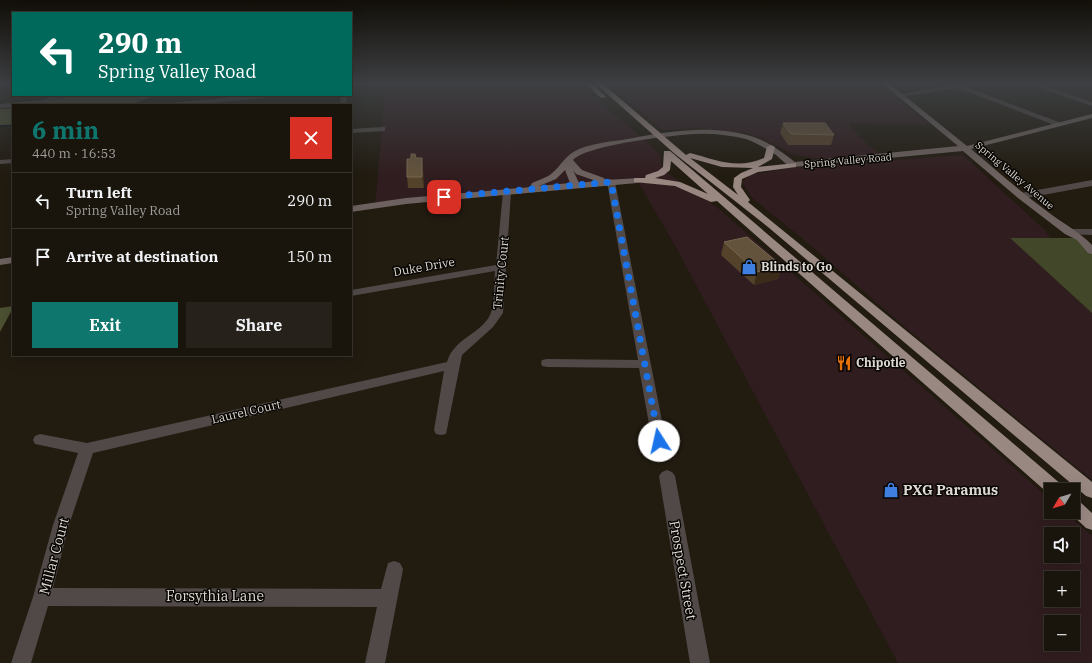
<!DOCTYPE html>
<meta charset="utf-8">
<style>
body{margin:0;font-family:"IBM Plex Serif",serif;background:#26211a;color:#f1f3f6;height:100vh;display:flex;flex-direction:column;font-size:15px;white-space:nowrap}
*{box-sizing:border-box;margin:0}
p{font-size:13px;color:#9f9e9d}
.icon{flex:none;width:22px;height:22px;fill:none;stroke:currentColor;stroke-width:2;stroke-linecap:round;stroke-linejoin:round}
.map{position:relative;flex:1;overflow:hidden}
.panel{position:absolute;left:12px;top:104px;width:340px;height:252px;display:flex;flex-direction:column;background:#19140c;border-radius:0px;box-shadow:0 4px 16px #0002,0 0 0 1px #37332d}
.panel>*{flex:none}
.banner{position:absolute;left:12px;top:12px;width:340px;height:84px;border-radius:0px;box-shadow:0 4px 16px #0002,0 0 0 1px #37332d;background:#00695c;color:#fff;overflow:hidden}
.needle{width:26px;rotate:232deg}
.tools{position:absolute;left:1044px;top:483px;display:grid;gap:8px}
.tools a{display:grid;place-items:center;width:36px;height:36px;border-radius:0px;background:#19140c;box-shadow:0 4px 16px #0002,0 0 0 1px #37332d;font-size:20px}
.pin{position:absolute;display:grid;place-items:center;width:34px;height:34px;color:#fff;margin:-17px;border-radius:8px;box-shadow:0 2px 6px #0006}
.me{position:absolute;width:44px;margin:-22px;rotate:350deg;stroke-linejoin:round;filter:drop-shadow(0 0 3px #0008)}
.turn{display:flex;align-items:center;gap:14px;height:84px;padding:0 20px;font-size:18px}
.turn .icon{width:52px;height:52px;stroke-width:2.5}
.turn b{display:block;font-size:28px;line-height:34px}
.round{display:grid;place-items:center;flex:none;width:42px;height:42px;border-radius:0px;background:#26211a}
.summary{display:flex;align-items:center;justify-content:space-between;height:68px;padding:0 20px}
h1{font-size:24px;font-weight:700;line-height:30px;color:#0f766e}
.cta{display:flex;gap:8px;margin-top:auto;padding:8px 20px}
.cta a{flex:1;height:46px;border-radius:0px;background:#0f766e;color:#fff;font-size:16px;font-weight:700;line-height:46px;text-align:center}
.cta a+a{background:#26211a;color:#f1f3f6}
ul{padding:0;list-style:none}
li{display:flex;align-items:center;gap:12px;height:56px;padding:0 20px;border-top:1px solid #37332d}
li div{flex:1}
li b{display:block;font-size:15px}
li em{font-style:normal}
.map>svg:first-child{display:block}
</style>
<div class="map">
<svg width="1092" height="663" viewBox="0 0 1092 663">
<rect width="100%" height="100%" fill="#211b10"/>
<path fill="#301d1f" fill-rule="evenodd" d="M387,84h193l80,70 2,15 56,39 333,292v12h14l27,24v127h-194l-225,-421 -36,-62 -262,26 7,-77 2,-41zM1051,534h22v22h-22zM1051,578h22v22h-22zM1051,622h22v22h-22z
M607,84h273l49,40 -79,-1 -1,2 19,20 12,9 -43,5 -25,-1 -20,-4 -30,-16 -17,-5 -44,-5 -38,2z
M963,155l83,76 4,7h-40l82,75v167l-186,-152 -103,-89 -51,-41 -10,-16 8,-7 46,-8z"/>
<path fill="#42472a" d="M1010,238h70l12,10v65z"/>
<path fill="#4b5131" d="M65,95h101l-15,2 -22,8h-93l26,-7z
M13,108v17l-13,1v-17z
M13,306v2l-13,24v-24z"/>
<g fill="none" stroke-linecap="round" stroke-linejoin="round">
<path stroke="#000f1a" stroke-width="1.5" d="M0,126l13,-1"/>
<path fill="#504947" fill-rule="evenodd" d="M351,84h4l-4,3z
M958,84h10l-2,3 98,37 -7,2 -99,-38 -59,9 -3,-2z
M1029,84h10l53,18v4z
M57,95h9l-22,9 -31,1v2l-13,1v-4l43,-4z
M253,95l13,1 -3,2 -71,7h-23l3,-2z
M342,95h6l-3,10h-6z
M382,127h3v4l-34,2v-4z
M13,159v4l-13,1v-4z
M611,179l4,3 51,259 -2,4 -5,2 -5,-2 -2,-4 -13,-73 -92,-1 -5,-1 -1,-3 1,-3 5,-1 91,1 -31,-178z
M1092,180v6l-71,13 -4,-3 4,-3z
M507,189l4,3 -8,121 -10,14 -31,28 -16,79 -5,1 -5,-1 -2,-4 10,-59 -351,82 -24,72 -16,63 328,1 7,-26 6,-2 6,2 3,6 -18,94h-20l12,-56 -329,-1 -17,57h-20l22,-66 20,-72 25,-72 -43,-9 -2,-4 2,-4 5,-2 47,9 360,-81c7,-24 34,-28 43,-47 5,-10 4,-32 5,-44l-144,25v-6l145,-25 7,-73z
M1068,229h24v6l-27,-1 -2,-2 2,-2z
M667,470l5,2 3,4 35,187h-20l-31,-187 3,-4z"/>
<path fill="#6d625f" fill-rule="evenodd" d="M883,84h7l77,62 125,-32v4l-121,31c25,21 50,43 77,63 14,11 32,20 44,33v9l-4,-1 -11,-13 -12,-6 -47,-36 -55,-47 -170,16c-6,-1 -12,-8 -17,-12 -9,-6 -19,-12 -30,-16 -16,-4 -35,-6 -51,-5 -23,1 -108,11 -122,26l9,10 22,8 1,2 35,-2v4l-3,1 -231,21 -55,8v-6l55,-8 126,-11 -1,-2 1,-2c6,-3 14,-5 19,-9 9,-7 14,-18 24,-23 14,-7 31,-9 47,-11 42,-8 90,-17 132,-3 15,5 28,15 41,25l163,-16zM565,170l5,13 -31,3 17,-7zM573,170l3,4 20,7 -17,2z
M13,257v6l-13,2v-6z"/>
<path fill="#998782" fill-rule="evenodd" d="M586,84h7l13,13 -5,1z
M596,84h7l83,71 4,-2c27,7 47,17 74,5l3,-11 4,-2 4,2 -3,12 -14,8 38,-4v4l-38,5 -16,7 -1,8 9,13 -2,2 344,280v16l-6,-2 -318,-269 -93,-73zM690,158l32,9 31,1 -12,5 -7,5 -1,9 5,8z
M664,151h6l392,334 2,5h-13l-1,5 -333,-294 -6,1 -36,-16 -41,-4v-4h11l1,-3 12,-4 5,-4zM671,161l37,33 -28,-12 -25,-4 9,-3 6,-5z
M1073,499l6,2 13,12v17l-6,-2 -17,-16h4z"/>
</g>
<path fill="#55422a" d="M783,123l51,12 -3,10h-43l-8,-12z
M423,169l1,19h-16l-1,-11z
M724,242l58,24 -4,13 -24,6 -33,-30z"/>
<path fill="#3a2c18" d="M422,158l1,11 1,19 -2,-11z
M782,266l-4,13 -24,6 3,-13z"/>
<path fill="#64533c" stroke="#776853" d="M783,123h42l9,12 -43,-1z
M411,154h4l1,4h6v19h-15v-18h4z
M747,237l35,29 -25,6 -33,-30z"/>
<linearGradient id="sky" x2="0" y2="1"><stop stop-color="#120f09"/><stop offset="0.47" stop-color="#3d3f42"/><stop offset="1" stop-color="#3d3f42" stop-opacity="0"/></linearGradient>
<rect width="1092" height="177" fill="url(#sky)"/>
<g fill="none" stroke-linecap="round" stroke-linejoin="round">
<path stroke="#1a73e8" stroke-width="7" stroke-dasharray="0 12.6" d="M444,197l167,-15 48,259"/>
</g>
<defs>
<g id="shop-bare" transform="scale(1.2)"><path d="M-5-2.5h2.3a2.7 3.5 0 0 1 5.4 0H5L5.5 6h-11ZM-1.5-2.5h3a1.5 2.3 0 0 0-3 0Z" fill="#3f7fe0" stroke="#080603" stroke-width="2.5" paint-order="stroke"/></g>
<g id="restaurant-bare" transform="scale(1.2)"><path d="M-5-6h1v4h1v-4h1v4h1v-4h1v5L-1.5 .5V6h-2V.5L-5-1ZM5-6V6H3V1.5H1.5Q1.5-4 5-6Z" fill="#e8710a" stroke="#080603" stroke-width="2.5" paint-order="stroke"/></g>
</defs>
<g fill-rule="evenodd">
<use href="#shop-bare" x="749" y="267"/>
<use href="#restaurant-bare" x="844" y="363"/>
<use href="#shop-bare" x="891" y="490"/>
</g>
<g text-anchor="middle" stroke-width="3" stroke-linejoin="round" paint-order="stroke">
<g font-size="10" fill="#ded9d2" stroke="#080603">
<text transform="translate(848 160) rotate(-5)" y="4">Spring Valley Road</text>
<text transform="translate(1015 175) rotate(40)" y="4">Spring Valley Avenue</text>
</g>
<g font-size="12" fill="#ded9d2" stroke="#080603">
<text transform="translate(424 267) rotate(-10)" y="4">Duke Drive</text>
<text transform="translate(501 273) rotate(-84)" y="4">Trinity Court</text>
<text transform="translate(246 412) rotate(-13)" y="4">Laurel Court</text>
</g>
<g font-size="12" font-weight="bold" fill="#ded9d2" stroke="#080603" text-anchor="start">
<text x="761" y="271">Blinds to Go</text>
<text x="856" y="367">Chipotle</text>
</g>
<g font-size="14" font-weight="bold" fill="#ded9d2" stroke="#080603" text-anchor="start">
<text x="903" y="495">PXG Paramus</text>
</g>
<g font-size="14" fill="#ded9d2" stroke="#080603">
<text transform="translate(54 556) rotate(-75)" y="5">Millar Court</text>
<text transform="translate(683 570) rotate(80)" y="5">Prospect Street</text>
<text x="215" y="601">Forsythia Lane</text>
</g>
</g>
</svg>
<div class="tools">
<a><svg class="needle" viewBox="-14 -14 28 28"><path d="M0-13l5 13h-10z" fill="#e53935"/><path d="M0 13l5-13h-10z" fill="#9f9e9d"/></svg></a>
<a><svg class="icon" aria-label="sound" viewBox="0 0 24 24"><path d="M4 9h4l5-4v14l-5-4H4zM17 9q2 3 0 6"/></svg></a>
<a>+</a>
<a>−</a>
</div>
<div class="pin" style="left:444px;top:197px;background:#d93025"><svg class="icon" aria-label="arrive" viewBox="0 0 24 24"><path d="M6 21V4h12l-3 4 3 4H6"/></svg></div>
<svg class="me" style="left:659px;top:441px" viewBox="-20 -20 40 40"><circle r="19" fill="#fff"/><path d="M0-13L10 11 0 6-10 11z" fill="#1a73e8"/></svg>
<div class="banner">
<div class="turn"><svg class="icon" aria-label="left" viewBox="0 0 24 24"><path d="M17 20v-9H6M10 6l-5 5 5 5"/></svg><div><b>290 m</b>Spring Valley Road</div></div>
</div>
<section class="panel">
<div class="summary"><div><h1>6 min</h1><p>440 m · 16:53</p></div><a class="round" style="background:#d93025;color:#fff"><svg class="icon" aria-label="close" viewBox="0 0 24 24"><path d="M6 6l12 12M18 6L6 18"/></svg></a></div>
<ul>
<li><svg class="icon" aria-label="left" viewBox="0 0 24 24"><path d="M17 20v-9H6M10 6l-5 5 5 5"/></svg><div><b>Turn left</b><p>Spring Valley Road</p></div><em>290 m</em></li>
<li><svg class="icon" aria-label="arrive" viewBox="0 0 24 24"><path d="M6 21V4h12l-3 4 3 4H6"/></svg><div><b>Arrive at destination</b></div><em>150 m</em></li>
</ul>
<div class="cta"><a>Exit</a><a>Share</a></div>
</section>
</div>
